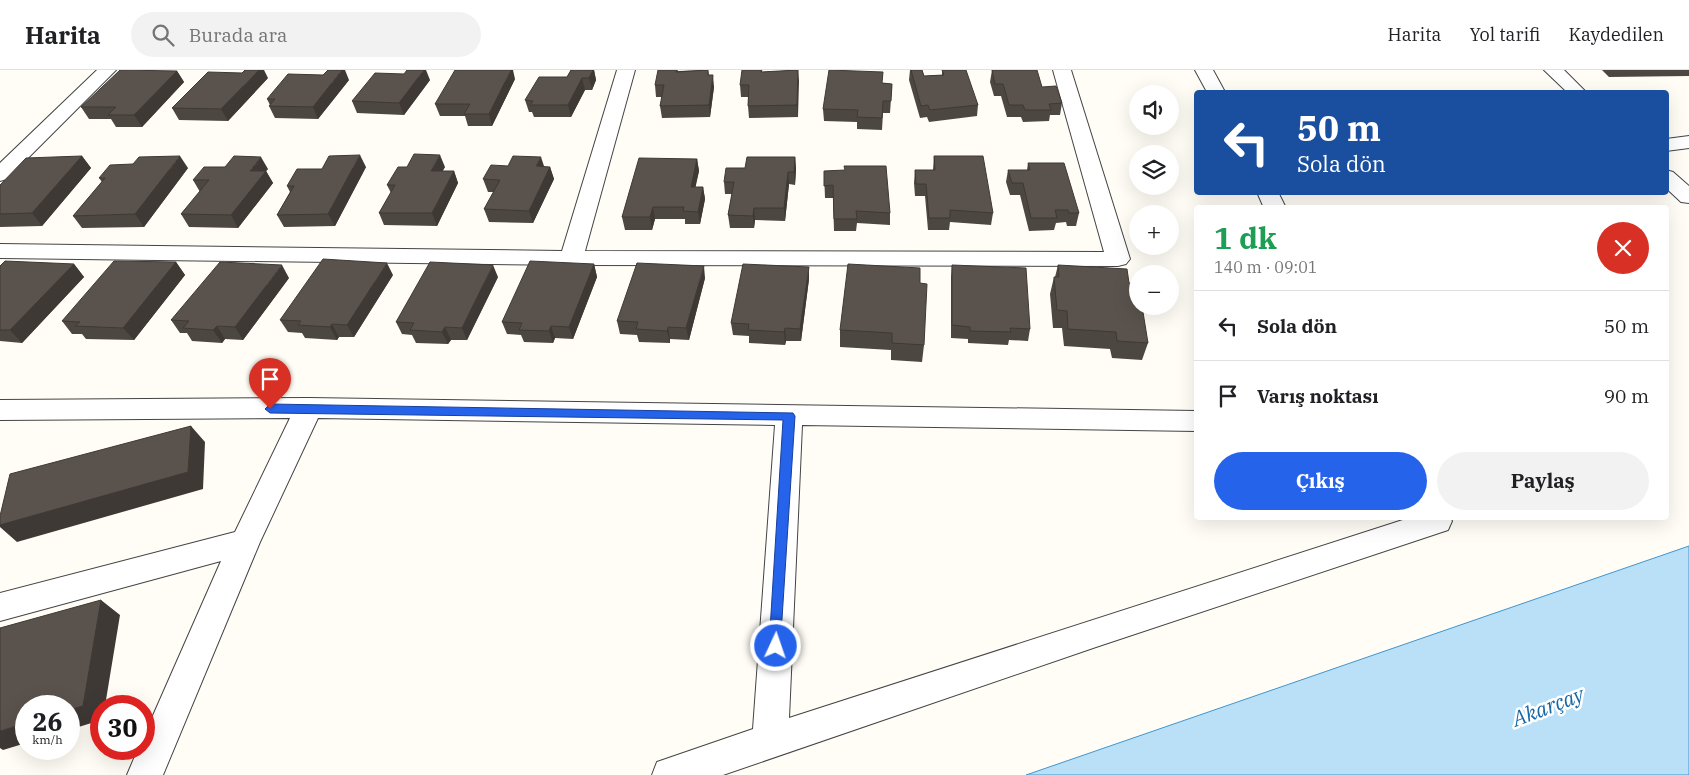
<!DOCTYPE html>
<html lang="tr">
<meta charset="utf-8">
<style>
body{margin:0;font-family:"IBM Plex Serif",serif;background:#f2f2f2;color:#202124;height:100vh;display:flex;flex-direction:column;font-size:19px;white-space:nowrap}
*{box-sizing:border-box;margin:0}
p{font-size:16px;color:#757577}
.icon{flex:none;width:28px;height:28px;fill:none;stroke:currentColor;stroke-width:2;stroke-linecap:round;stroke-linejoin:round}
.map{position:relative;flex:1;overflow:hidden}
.details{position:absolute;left:1194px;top:135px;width:475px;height:315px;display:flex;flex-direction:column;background:#fff;border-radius:5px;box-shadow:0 5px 20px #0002}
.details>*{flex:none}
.banner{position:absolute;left:1194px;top:20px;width:475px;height:105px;border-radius:5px;box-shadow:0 5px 20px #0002;background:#1a4fa0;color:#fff;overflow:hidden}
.tools{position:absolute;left:1129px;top:15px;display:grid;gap:10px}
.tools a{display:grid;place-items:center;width:50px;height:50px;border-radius:50%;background:#fff;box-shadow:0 5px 20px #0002;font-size:25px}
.speed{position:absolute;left:15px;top:625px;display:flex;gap:10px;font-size:25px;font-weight:700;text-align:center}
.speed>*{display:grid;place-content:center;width:65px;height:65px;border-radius:50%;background:#fff;box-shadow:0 5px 20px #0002;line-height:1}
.speed small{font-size:12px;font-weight:400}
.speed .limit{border:8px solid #d22;background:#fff;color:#111}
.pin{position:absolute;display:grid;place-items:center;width:42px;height:42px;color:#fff;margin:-51px -21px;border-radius:50% 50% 50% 0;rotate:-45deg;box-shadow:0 0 5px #0007}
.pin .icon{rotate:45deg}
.me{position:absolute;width:55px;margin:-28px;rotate:3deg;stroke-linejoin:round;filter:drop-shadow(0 0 4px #0008)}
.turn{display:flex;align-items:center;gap:18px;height:105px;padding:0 20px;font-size:22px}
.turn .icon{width:65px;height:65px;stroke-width:2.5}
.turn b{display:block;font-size:35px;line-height:42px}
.round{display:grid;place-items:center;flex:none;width:52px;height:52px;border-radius:26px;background:#f2f2f2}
.headline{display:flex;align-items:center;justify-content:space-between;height:85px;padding:0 20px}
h1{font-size:30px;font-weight:800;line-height:38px;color:#1e9e55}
.cta{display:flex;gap:10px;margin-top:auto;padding:10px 20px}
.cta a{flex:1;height:58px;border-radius:30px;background:#2563eb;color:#fff;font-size:20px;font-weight:800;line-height:58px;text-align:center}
.cta a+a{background:#f2f2f2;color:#202124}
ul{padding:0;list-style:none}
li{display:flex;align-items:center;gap:15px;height:70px;padding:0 20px;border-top:1px solid #e0e0e0}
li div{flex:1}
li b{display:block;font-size:19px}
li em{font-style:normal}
header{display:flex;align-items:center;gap:30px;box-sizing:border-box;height:70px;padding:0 25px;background:#fff;border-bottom:1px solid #e0e0e0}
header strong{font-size:24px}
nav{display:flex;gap:28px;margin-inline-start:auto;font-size:18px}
.search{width:350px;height:45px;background:#f2f2f2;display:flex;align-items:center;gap:12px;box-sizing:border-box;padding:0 18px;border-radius:28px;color:#757577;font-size:19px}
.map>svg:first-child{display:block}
</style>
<header>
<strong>Harita</strong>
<div class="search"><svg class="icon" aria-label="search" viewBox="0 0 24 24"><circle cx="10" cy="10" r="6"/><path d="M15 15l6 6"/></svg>Burada ara</div>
<nav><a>Harita</a><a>Yol tarifi</a><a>Kaydedilen</a></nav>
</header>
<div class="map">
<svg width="1689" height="705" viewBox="0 0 1689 705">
<rect width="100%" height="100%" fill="#fffdf5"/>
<path fill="#b9e0f7" stroke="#3f96cf" d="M1689,476v229h-663z"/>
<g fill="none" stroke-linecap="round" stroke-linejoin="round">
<g stroke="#444" stroke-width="2">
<path id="minor" d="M97,0h19l-109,109 -7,2v-18z
M617,0h18l-50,181 519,1 -51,-182h18l59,189 -4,5 -8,2 -547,-1 -571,-7v-14l562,7z
M1195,0h18l12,22h-18z
M1544,0h20l22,22h-19z
M1689,66v12l-23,3v-12z
M1666,100l7,2 16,14v17l-8,-1 -15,-14z
M1257,122h21l8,16h-22z
M309,328l887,13v20l-394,-6 -13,293 620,-200h41l2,3 -4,9 -352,117 -373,128h-71l5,-13 96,-33 22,-304 -457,-7 -58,124 -97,233h-36l11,-26h6v-13l77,-175 -221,60v-28l235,-61 55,-114 -290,2v-20z"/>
</g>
<use href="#minor" fill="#fff" fill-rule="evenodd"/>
</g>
<path fill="#4d4742" d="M571,0h23l2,10 -4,10h-7l-14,27h-37l-2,-5h-3l-4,-12 42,-23z
M678,0v1l30,-1 1,5 5,12 -4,30 -48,1 -2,-12 2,-9h-6l-1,-12z
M762,0v2l36,-2v47l-49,1 -1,-12v-9h-7l-1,-12z
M910,0h12l2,6 18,-1v-5l36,35 -1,11 -48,6 -2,-5 -7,1 -11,-38z
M992,0l50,17 20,16 -2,12h-10l-1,6 -26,1 -2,-5h-14l-6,-21h-7l-4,-14z
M1602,0h87v6l-80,1z
M177,1l7,11 -42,45h-26l-5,-8h-22l-8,-12z
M404,4l26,6 -26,35 -47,-2 -5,-12z
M268,8l-40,43 -49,-1 -7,-12z
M515,9l-23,47h-24l-3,-10h-25l-5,-12z
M349,10l-31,39 -43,-1 -6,-12 1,-1 -3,-6z
M883,13l9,1 -2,29h-7l-1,17 -25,-1v-7l-33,-1 -1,-12z
M82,86l9,12 -49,58 -42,1v-42z
M934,86l59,57 -2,12 -41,-3 -1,8h-21l-3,-34h-10l-1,-13 1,-13h18z
M795,87l1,12 -1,16 -6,-1 -4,37 -30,-1 -1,8h-24l-2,-13 4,-21h-7l-1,-12 21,-14z
M697,89l2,12 -4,16h8l2,12 -5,25h-15v-5h-30l-3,11h-27l-3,-13z
M1028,93l51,50 -3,13h-9l-1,-4 -10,1 -2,7 -25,1 -9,-36h-10l-4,-13 2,-12h19z
M366,97l-31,59 -51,1 -7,-12 13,-23 -3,-6 35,-17z
M445,97l-3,4h12l4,12 -21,43 -53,-1 -5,-12 12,-20 -4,-8z
M544,97h6l4,12 -21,44 -44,-1 -5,-13 10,-17h-6l-5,-13z
M188,98l-44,59 -62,1 -9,-12 29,-34 -3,-4z
M268,99l-2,2 7,12 -35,45 -49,-1 -8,-13 19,-22 -7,-12z
M824,101l66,42v12l-33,-2 -1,8h-22l-1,-33h-8z
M176,192l9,13 -51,65 -48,-1 -4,-5h-10l-10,-13z
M74,194l10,13 -62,66 -22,-2v-75z
M594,194l3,13 -24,62 -18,-1 -2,5 -29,-1 -3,-7 -14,-1 -5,-12z
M952,195l78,64 -2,12 -19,-1 -1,5 -40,-2v-4l-17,-1v-61z
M1058,195l71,18 19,60 -6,17 -30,-2 -2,-9 -46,-3 -2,-18h-9l-3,-34 4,-17h1z
M393,205l-39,62h-15l-2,3 -32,-2 -3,-5 -14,-1 -8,-12z
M498,207l-31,63h-16l-3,4 -32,-1 -4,-8 -10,-1 -6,-12z
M289,208l-46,62 -18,-1 -3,4 -30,-2 -5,-8h-7l-9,-13z
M705,208l-16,62 -19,-1v4l-31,-1 -2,-7 -17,-1 -3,-13z
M809,209l-8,62h-15l-1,4 -36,-2v-7l-16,-1 -2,-12z
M920,213l4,62 -2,17 -31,-2v-10l-51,-3v-17z"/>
<path fill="#3f3936" d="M259,0h5l4,8 -40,43 -7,-12z
M342,0h3l4,10 -31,39 -5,-12z
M424,0h2l4,10 -26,35 -5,-12z
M511,0h2l2,9 -23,47 -3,-12z
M593,0h1l2,10 -4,10 -3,-12z
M798,0l1,11 -1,36 -1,-12z
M177,1l7,11 -42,45 -8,-12z
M713,5l1,12 -4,30 -1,-12z
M582,8l3,12 -14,27 -3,-12z
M360,85l6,12 -31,59 -7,-12z
M440,85l5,12 -9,16 -5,-12z
M82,86l9,12 -49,58 -10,-13z
M180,86l8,12 -44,59 -9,-13z
M261,87l7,12 -2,2 7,12 -35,45 -7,-13 19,-44z
M541,87l4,12 -9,-3z
M795,87l1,12 -1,16 -1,-13z
M697,89l2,12 -6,28 -2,-12z
M550,97l4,12 -21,44 -4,-12z
M454,101l4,12 -21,43 -5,-13z
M788,102l1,12 -4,37 -1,-13z
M703,117l2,12 -5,25 -2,-12z
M653,137l2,12 -3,11 -2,-13z
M754,138l1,12 -1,8 -1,-12z
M176,192l9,13 -51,65 -11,-12z
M387,193l6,12 -39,62 -7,-12z
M74,194l10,13 -62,66 -12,-13z
M594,194l3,13 -24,62 -4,-12z
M282,195l7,13 -46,62 -8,-13z
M493,195l5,12 -31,63 -5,-12z
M704,196l1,12 -16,62 -3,-12z
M809,197v12l-8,62 -1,-12z
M332,254l7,13 -2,3 -7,-13z
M217,256l8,13 -3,4 -9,-13z
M551,256l4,12 -2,5 -4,-12z
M445,257l6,13 -3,4 -6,-12z
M668,257l2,12v4l-3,-12z
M785,258l1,13 -1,4 -1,-13z
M191,356l14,16 -2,47 -186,53 -17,-15v-2z
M101,530l19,15 -15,91h-4v14l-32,10v-20z
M26,653v20l-23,7 -3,-2v-17z"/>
<path fill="#5a524d" stroke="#3f3936" d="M120,0l57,1 -43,44h-26l8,-8h-35z
M245,0h14l-38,39 -49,-1 36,-36 34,1z
M328,0h14l-29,37 -44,-1 6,-7h-8l21,-25 35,1z
M407,0h17l-25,33 -47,-2 23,-28 29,1z
M455,0h56l-22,44h-25l6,-10h-35z
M571,0h22l-4,8h-7l-14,27h-38l3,-4 -8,-1 14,-23h28z
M658,0h19l-1,2 32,-2v5h5l-4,30 -49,1 4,-21h-9z
M742,0h20l-1,2 37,-2 -1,35 -49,1 1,-21h-9z
M829,0l54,2 -1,11 10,1 -1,17h-8l-1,17 -25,-1 1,-7 -35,-1z
M911,0h11l2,6 20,-1 -2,-5h24l12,35 -48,5 -2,-5 -7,1z
M992,0h45l5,17 14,-1 6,17 -13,1 2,6h-26l-2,-5h-14l-6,-21h-8z
M414,84l26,1 -9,16h23l-22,42h-53l16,-28h-8l11,-18h9z
M360,85l-32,59 -51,1 17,-29h-7l10,-17h25l7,-13z
M82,86l-50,57 -32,1v-29l26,-27z
M180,86l-45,58 -62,2 32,-38h-6l11,-13 23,-1 6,-7z
M234,86l27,1 -11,14h16l-35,44 -50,-1 28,-34h-16l11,-13h21z
M513,86l28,1 -5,9 14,1 -21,44 -45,-2 16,-29 -17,-1 8,-14 17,1z
M934,86h49l10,57 -43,-3v8h-21l-3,-34h-10l-1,-14h20z
M747,87h48l-1,15h-6l-4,36h-30l-1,8 -25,-1 6,-33h-10l2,-14h19z
M639,88l58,1 -6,28h12l-5,25 -15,-1 1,-4h-31l-3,10h-28z
M1028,93h36l15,50h-10l-1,-3h-13l2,8h-26l-8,-35h-11l-4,-13h22z
M844,96h42l4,47 -34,-2 1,8h-23l-1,-34 -9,1v-15l21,-1z
M323,189l64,4 -40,62 -15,-1 -2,3 -32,-2 3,-4 -21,-1z
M5,191l69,3 -64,66h-10v-64z
M114,191l62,1 -53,66 -48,-2 5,-4 -18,-1z
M530,191l64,3 -25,63 -18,-1 -2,5 -30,-1 3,-7 -20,-1z
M220,192l62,3 -47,62 -18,-1 -4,4 -30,-2 6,-7 -18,-1z
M430,192l63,3 -31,63 -17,-1 -3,5 -32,-2 4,-7 -18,-1z
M637,193l67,3 -18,62 -18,-1 -1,4 -31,-2 2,-7 -21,-1z
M743,194l66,3 -9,62 -15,-1 -1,4 -36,-2 1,-6 -18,-1z
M848,194l72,4v15l7,1 -3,61 -32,-2v-10l-52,-3z
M952,195l74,3 4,61 -20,-1 1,4 -41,-1v-4l-18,-2z
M1058,195l69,4 2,14 9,1v22h4l6,37 -31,-2 -1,-9 -48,-3 -1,-18 -10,-1 -3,-33h5z
M191,356l-3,46 -188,53v-9l10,-42z
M101,530l-18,106 -14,4v-4h-43v17l-26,8v-103z"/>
<path fill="#2563eb" stroke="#184099" d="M270,334l523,9 2,3 -15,234 -4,2 -5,-2 -2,-4 14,-226 -513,-7 -5,-4z"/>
<g text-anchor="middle" stroke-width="5" stroke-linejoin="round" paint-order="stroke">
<g font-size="21" font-style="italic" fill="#1768a6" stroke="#fff">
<text transform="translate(1548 637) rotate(-21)" y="7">Akarçay</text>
</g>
</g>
</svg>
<div class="tools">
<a><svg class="icon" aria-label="sound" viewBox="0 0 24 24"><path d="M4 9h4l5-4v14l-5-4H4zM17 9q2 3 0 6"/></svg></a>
<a><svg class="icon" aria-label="layers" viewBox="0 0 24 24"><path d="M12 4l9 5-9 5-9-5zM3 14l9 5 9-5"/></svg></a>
<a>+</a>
<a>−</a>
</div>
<div class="speed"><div>26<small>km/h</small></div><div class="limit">30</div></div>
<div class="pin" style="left:270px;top:339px;background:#d93025"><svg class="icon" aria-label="arrive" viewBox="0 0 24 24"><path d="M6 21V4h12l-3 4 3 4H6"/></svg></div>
<svg class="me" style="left:776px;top:576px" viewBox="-20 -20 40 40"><circle r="17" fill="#2563eb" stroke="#fff" stroke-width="3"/><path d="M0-11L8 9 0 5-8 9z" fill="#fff"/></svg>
<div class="banner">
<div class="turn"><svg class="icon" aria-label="left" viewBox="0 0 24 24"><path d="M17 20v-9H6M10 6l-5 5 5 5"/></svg><div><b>50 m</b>Sola dön</div></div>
</div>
<section class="details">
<div class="headline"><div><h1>1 dk</h1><p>140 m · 09:01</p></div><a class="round" style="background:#d93025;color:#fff"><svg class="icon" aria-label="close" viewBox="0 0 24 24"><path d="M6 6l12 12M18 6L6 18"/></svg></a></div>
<ul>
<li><svg class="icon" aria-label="left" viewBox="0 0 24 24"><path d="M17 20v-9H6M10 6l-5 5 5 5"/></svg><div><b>Sola dön</b></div><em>50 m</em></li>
<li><svg class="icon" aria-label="arrive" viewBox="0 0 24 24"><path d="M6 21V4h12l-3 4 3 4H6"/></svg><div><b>Varış noktası</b></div><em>90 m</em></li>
</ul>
<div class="cta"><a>Çıkış</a><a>Paylaş</a></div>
</section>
</div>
